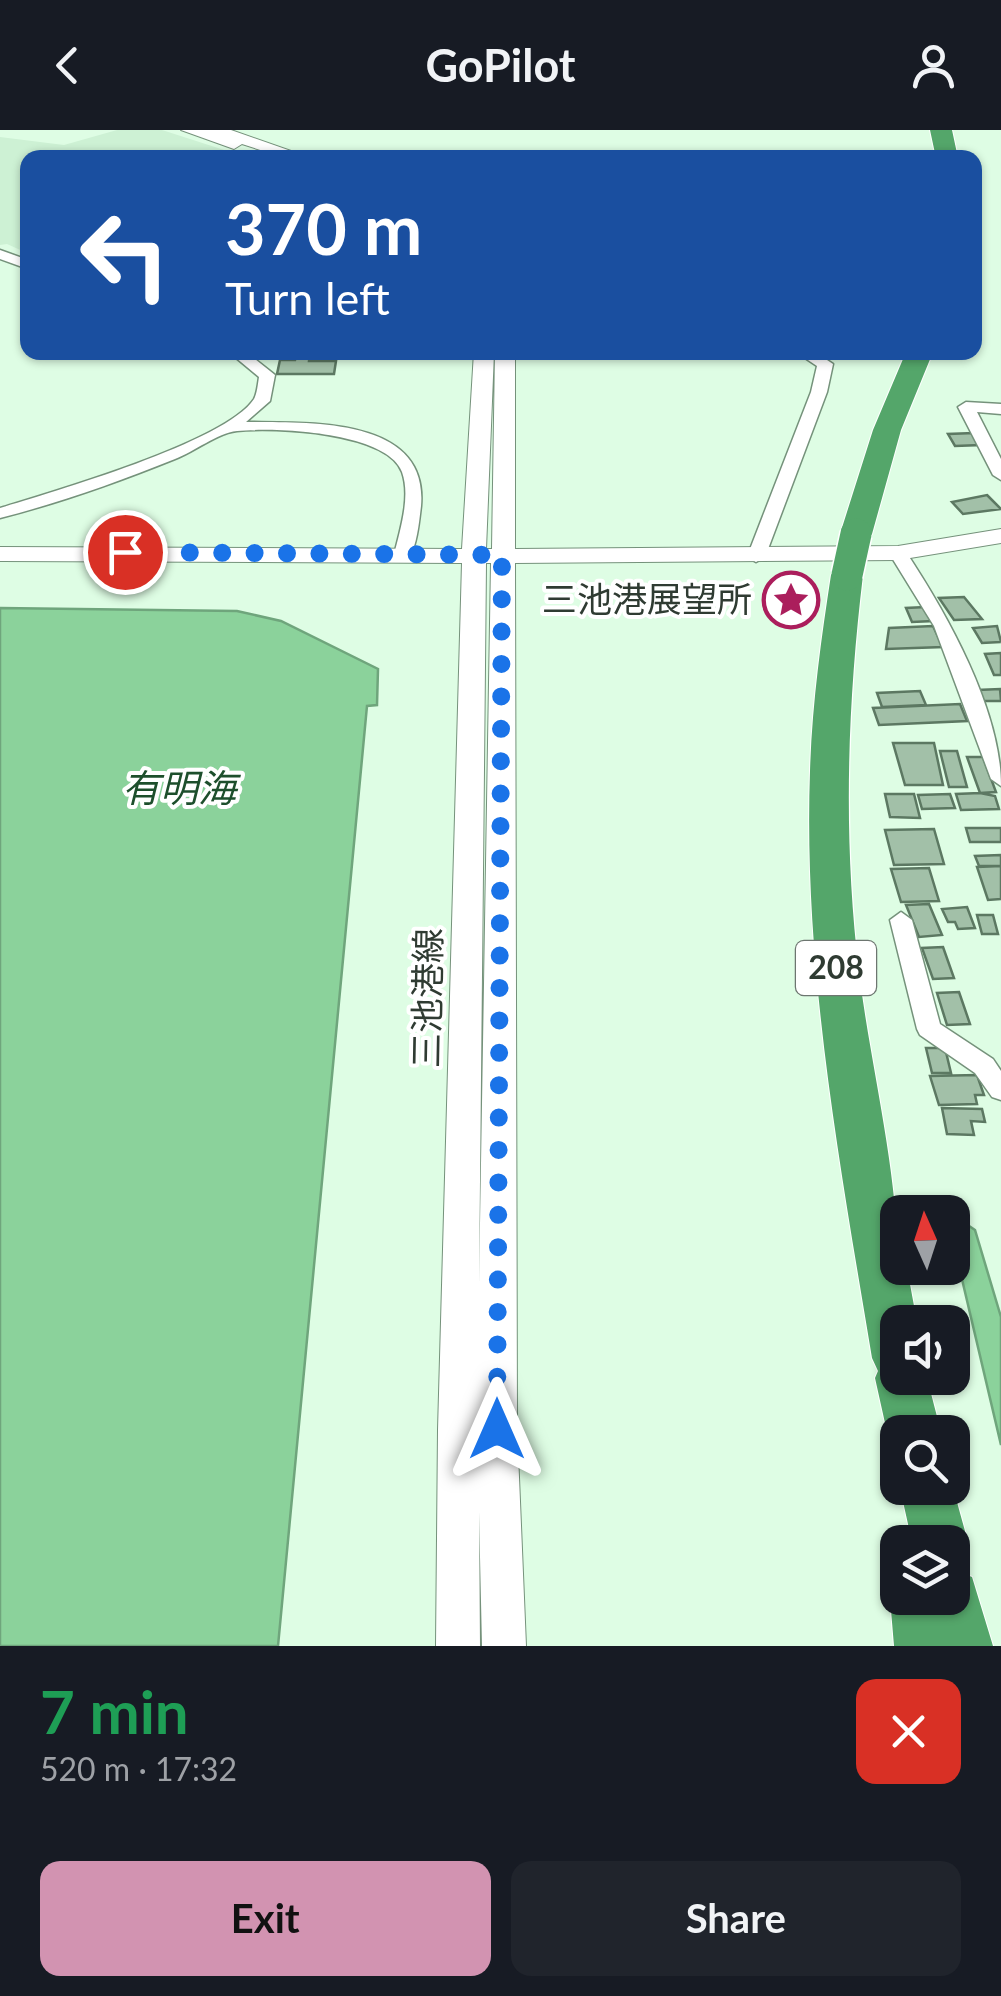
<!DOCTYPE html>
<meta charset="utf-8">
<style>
body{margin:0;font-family:Lato,"Noto Sans JP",sans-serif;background:#20242c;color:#f1f3f6;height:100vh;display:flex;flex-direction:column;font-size:38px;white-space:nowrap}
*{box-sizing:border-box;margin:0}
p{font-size:32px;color:#9ea1a6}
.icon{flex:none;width:55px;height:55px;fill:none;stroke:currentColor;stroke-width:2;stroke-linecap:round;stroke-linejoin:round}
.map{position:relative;height:1516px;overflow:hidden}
.drawer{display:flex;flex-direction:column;background:#171b24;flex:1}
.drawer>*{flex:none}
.hud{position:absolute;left:20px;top:20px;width:962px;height:210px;border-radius:20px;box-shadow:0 2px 8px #0004;background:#1a4fa0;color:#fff;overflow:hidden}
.needle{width:65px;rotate:357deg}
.tools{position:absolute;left:880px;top:1065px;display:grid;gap:20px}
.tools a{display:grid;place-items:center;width:90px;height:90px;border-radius:20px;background:#171b24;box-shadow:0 2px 8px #0004;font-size:50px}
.pin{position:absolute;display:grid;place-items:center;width:85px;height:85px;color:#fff;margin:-42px;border:5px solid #fff;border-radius:50%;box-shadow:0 2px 10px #0007}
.me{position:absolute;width:110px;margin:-55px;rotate:0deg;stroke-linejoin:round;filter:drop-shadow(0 0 8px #0008)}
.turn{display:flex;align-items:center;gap:35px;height:210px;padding:0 40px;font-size:45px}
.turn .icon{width:130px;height:130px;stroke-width:2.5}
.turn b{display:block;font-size:70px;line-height:85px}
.round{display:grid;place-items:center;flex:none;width:105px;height:105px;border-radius:20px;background:#20242c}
.head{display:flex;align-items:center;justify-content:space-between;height:170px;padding:0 40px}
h1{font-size:60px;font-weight:700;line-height:75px;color:#1e9e55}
.action{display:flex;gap:20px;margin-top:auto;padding:20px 40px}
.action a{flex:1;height:115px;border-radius:20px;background:#d293b1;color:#111;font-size:40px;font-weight:700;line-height:115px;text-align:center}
.action a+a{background:#20242c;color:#f1f3f6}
header{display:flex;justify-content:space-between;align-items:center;height:130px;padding:0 40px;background:#171b24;font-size:45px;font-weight:700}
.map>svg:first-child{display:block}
</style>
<header><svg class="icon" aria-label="back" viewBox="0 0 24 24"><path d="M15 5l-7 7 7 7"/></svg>GoPilot<svg class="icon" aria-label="person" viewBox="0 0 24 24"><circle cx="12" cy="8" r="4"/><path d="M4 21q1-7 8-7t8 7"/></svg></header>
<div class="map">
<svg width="1001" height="1516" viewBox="0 0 1001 1516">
<rect width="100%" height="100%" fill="#defde4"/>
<path fill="#cdf1d4" d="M117,0h45l84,27 -218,1 -1,95 -20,-9 -7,1v-108l64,8z"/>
<path fill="#8bd29b" stroke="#6fa57c" stroke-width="2.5" d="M0,478l237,3 44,10 97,48 -1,36 -10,1 -89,940h-278z
M953,1085l22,15 26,87v128l-48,-204z"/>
<path fill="#a2c0a8" stroke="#5c7862" stroke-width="2.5" d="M296,222h14l-1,9h27l-2,13h-57l3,-14h15z
M974,303l7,12 -26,1 -7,-12z
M987,365l14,14 -38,5 -11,-12z
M964,467l18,22 -28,1 -15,-22z
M926,477l7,14 -21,1 -6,-14z
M933,496l10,21 -57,2 3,-21z
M997,496l4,16 -19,1 -9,-15z
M1001,523v22h-7l-9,-21z
M1000,559l1,12h-18l-5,-11z
M920,561l6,14 -44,2 -5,-14z
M960,574l7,17 -88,4 -6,-17z
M893,613h41l9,42h-38z
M940,621h17l10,36h-18z
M967,627h16l13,35 -16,1z
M980,663l15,3 4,13 -38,1 -5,-16z
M885,664h29l6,24 -30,-1z
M950,664l5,14 -33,1 -4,-14z
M966,698h35v14h-31z
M934,699l10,35 -50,1 -9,-35z
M1001,725v11h-22l-4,-10z
M1001,736v33l-13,1 -11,-33z
M929,738l10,33 -38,1 -10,-33z
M929,774l13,31 -23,2 -13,-32z
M967,777l8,21 -17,1 -3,-7h-7l-6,-13z
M977,785h16l5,19h-16z
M943,817l11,31 -21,1 -11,-31z
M959,862l11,32 -23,1 -10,-32z
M926,918h19l6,25h-19z
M977,945l7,20h-9l2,9 -38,1 -9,-29z
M942,978l40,1 3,13 -14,-1 3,14 -27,-1z"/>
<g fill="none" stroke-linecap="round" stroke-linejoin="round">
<g stroke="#75927b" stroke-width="3">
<path id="street" d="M0,120l28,10v9l-28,-10z
M229,222h17l29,23 -5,26 -24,21c62,1 183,-6 175,84 -2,17 -4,38 -12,53h-12l-3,-4c6,-25 17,-58 8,-83 -15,-40 -128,-45 -165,-41 -20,2 -43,21 -62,28 -57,23 -116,44 -175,59v-10c52,-16 226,-66 254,-109 3,-5 4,-16 5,-22z
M796,222h19l18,12 -6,28 -62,165 -9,5 -9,-5 64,-165 6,-26z
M966,272l35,2v10l-24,-2 24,47v21l-8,-5 -35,-68z
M898,418l6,1c42,63 97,160 97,237l-10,-7 -57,-153 -45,-73z
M901,782l11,8 28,104 53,35 8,12v29l-9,-3 -17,-24 -55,-38 -3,-6 -27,-109z"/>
</g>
<g stroke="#75927b" stroke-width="2">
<path id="secondary" d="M181,0h50l80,28h-26l-43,-14 -8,5z
M474,222h20l-8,197h6l3,-197h20v197l383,-3 103,-17v14l-103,17 -383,3 2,866 9,217h-44l-3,-134 1,134h-44l2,-216 24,-867 -462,-2v-14l462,2zM486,433h5l-12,721z"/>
</g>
<g stroke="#fff" stroke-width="2">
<path id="highway" d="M930,0h22l6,28h-22z
M906,222h27l-32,78 -29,104 -5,7h-22l-5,-7 33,-104z
M847,435l11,3 5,7c-16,133 -20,264 -4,397 12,98 39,197 39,296h9l10,54h-19v56h29l14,54h-43v18l-11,-18 -12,-54 3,-7 -6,-13c-32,-193 -69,-390 -62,-587 2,-66 11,-131 21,-196l5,-7z
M952,1354l16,58 -8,19 -8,3v-22h-40l-12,-54h52z
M952,1439l20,8 21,69h-99l-4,-48 8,-17v17h54z"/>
</g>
<use href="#street" fill="#fff" fill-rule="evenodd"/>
<use href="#secondary" fill="#fff" fill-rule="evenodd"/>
<use href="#highway" fill="#54a66a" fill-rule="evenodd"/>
<g stroke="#fff" stroke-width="34" stroke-linecap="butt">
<path id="highway-bridge" d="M847,445l9,-41"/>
</g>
<use href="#highway-bridge" stroke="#54a66a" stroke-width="31"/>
</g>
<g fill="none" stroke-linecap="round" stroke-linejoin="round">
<path stroke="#1a73e8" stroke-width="18" stroke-dasharray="0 32.4" d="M125,422l377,3 -5,874"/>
</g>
<defs>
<g id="sight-ring" transform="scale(2.875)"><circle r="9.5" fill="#fff" stroke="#ab1e5c" stroke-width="1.5"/><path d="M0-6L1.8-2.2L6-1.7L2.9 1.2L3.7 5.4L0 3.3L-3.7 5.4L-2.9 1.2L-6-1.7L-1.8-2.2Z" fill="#ab1e5c"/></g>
</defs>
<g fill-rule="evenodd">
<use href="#sight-ring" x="791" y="470"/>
</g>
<g text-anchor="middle" stroke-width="8" stroke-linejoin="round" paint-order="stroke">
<rect fill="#fff" stroke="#6d7670" stroke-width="2.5" x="796" y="811" width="80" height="54" rx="8"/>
<g font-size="32" font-weight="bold" fill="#2f3b32">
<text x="836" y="849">208</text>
</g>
<g font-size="35" fill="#2f3b32" stroke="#fff" text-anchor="end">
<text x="752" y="482">三池港展望所</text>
</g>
<g font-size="35" fill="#2f3b32" stroke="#fff">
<text transform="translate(428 868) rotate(-89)" y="12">三池港線</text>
</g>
<g font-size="38" font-style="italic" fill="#1d4f2c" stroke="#fff">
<text x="179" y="672">有明海</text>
</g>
</g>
</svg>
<div class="tools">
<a><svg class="needle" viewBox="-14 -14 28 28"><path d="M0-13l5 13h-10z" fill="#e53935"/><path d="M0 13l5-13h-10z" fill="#9ea1a6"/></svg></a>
<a><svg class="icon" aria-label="sound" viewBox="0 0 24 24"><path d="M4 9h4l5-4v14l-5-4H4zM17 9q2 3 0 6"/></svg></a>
<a><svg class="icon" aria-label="search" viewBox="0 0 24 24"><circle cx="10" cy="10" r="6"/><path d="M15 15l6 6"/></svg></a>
<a><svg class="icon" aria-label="layers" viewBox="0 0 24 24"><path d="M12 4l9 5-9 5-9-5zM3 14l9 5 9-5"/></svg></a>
</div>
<div class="pin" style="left:125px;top:422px;background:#d93025"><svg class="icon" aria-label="arrive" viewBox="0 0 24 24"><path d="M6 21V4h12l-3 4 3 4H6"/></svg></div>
<svg class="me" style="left:497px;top:1299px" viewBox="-20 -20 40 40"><path d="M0-17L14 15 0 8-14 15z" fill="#1a73e8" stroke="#fff" stroke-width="4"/></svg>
<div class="hud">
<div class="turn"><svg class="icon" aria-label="left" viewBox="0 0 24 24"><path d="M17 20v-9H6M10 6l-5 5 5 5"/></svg><div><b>370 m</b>Turn left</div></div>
</div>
</div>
<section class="drawer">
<div class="head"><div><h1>7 min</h1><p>520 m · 17:32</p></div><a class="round" style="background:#d93025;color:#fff"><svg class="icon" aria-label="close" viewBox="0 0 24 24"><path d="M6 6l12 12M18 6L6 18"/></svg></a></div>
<div class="action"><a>Exit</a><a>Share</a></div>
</section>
